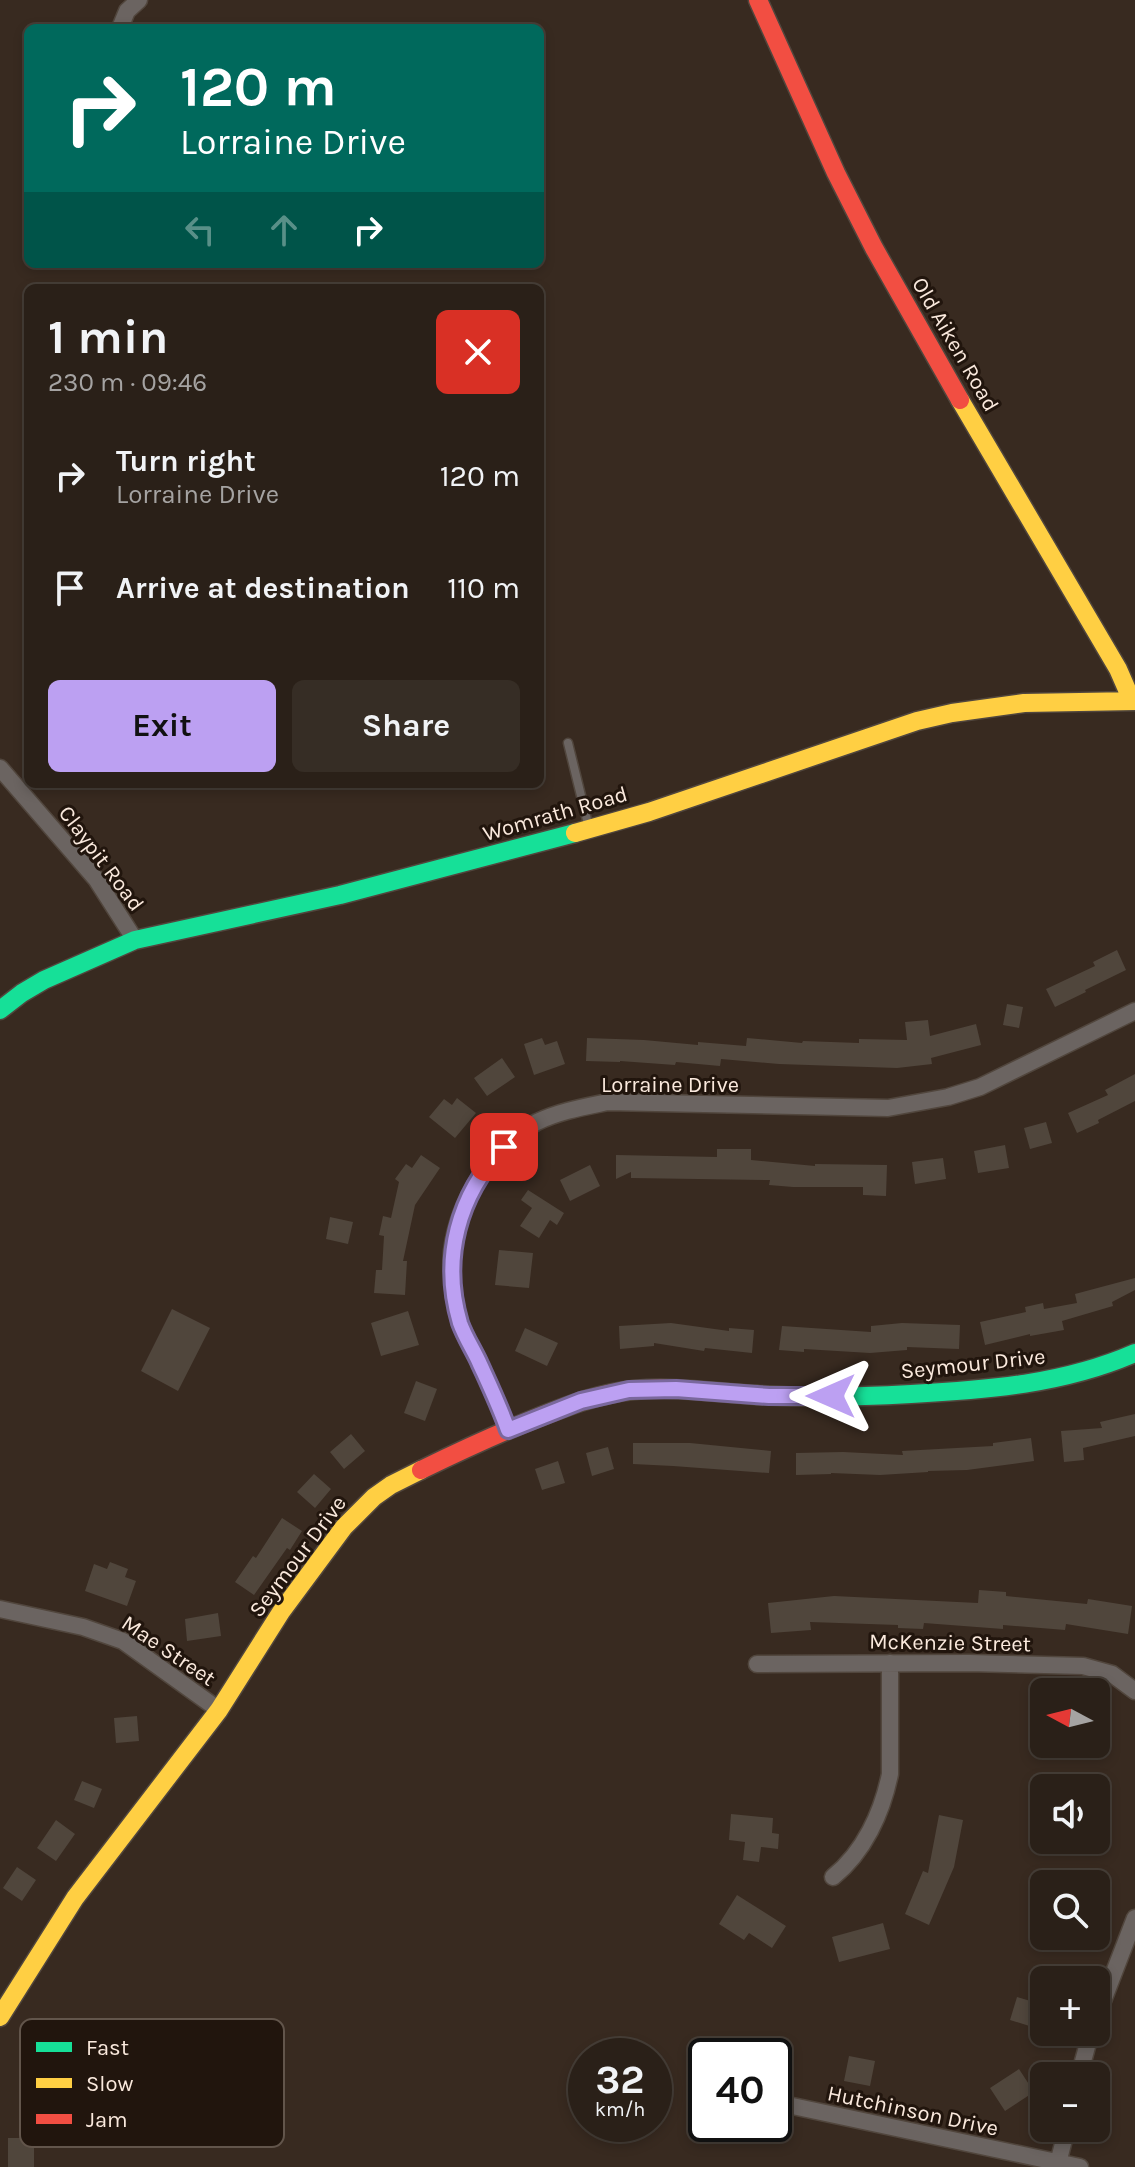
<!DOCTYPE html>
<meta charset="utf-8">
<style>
body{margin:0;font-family:Karla,sans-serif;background:#362d25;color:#f1f3f6;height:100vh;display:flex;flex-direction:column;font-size:30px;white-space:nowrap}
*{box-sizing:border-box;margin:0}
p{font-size:26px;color:#a5a3a2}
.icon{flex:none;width:44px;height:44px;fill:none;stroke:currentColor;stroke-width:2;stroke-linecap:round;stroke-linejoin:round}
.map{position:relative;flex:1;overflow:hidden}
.drawer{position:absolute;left:24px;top:284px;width:520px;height:504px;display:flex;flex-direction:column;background:#2a2018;border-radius:12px;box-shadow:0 4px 12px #0003,0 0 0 2px #463e37}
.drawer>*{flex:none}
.guide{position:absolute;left:24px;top:24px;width:520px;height:244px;border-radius:12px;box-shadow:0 4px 12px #0003,0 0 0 2px #463e37;background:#00695c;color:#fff;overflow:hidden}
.needle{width:52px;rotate:277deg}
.buttons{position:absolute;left:1030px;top:1678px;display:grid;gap:16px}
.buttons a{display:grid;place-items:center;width:80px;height:80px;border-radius:12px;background:#2a2018;box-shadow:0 4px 12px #0003,0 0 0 2px #463e37;font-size:40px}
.speed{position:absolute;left:568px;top:2038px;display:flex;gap:16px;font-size:40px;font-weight:700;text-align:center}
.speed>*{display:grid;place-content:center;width:104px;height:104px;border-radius:50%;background:#2a2018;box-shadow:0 4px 12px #0003,0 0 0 2px #463e37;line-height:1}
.speed small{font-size:20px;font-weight:400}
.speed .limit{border:4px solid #111;border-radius:12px;background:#fff;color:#111}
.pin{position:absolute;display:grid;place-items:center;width:68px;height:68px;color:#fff;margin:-34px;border-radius:16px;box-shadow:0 4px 12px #0006}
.me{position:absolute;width:88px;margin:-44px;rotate:270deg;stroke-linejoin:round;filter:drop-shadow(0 0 6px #0008)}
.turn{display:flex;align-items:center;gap:28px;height:168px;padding:0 24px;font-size:36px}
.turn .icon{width:104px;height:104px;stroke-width:2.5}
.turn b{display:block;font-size:56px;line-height:68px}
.lanes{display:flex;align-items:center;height:76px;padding:0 24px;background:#0003;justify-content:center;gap:40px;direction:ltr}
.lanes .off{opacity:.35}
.round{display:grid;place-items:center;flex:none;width:84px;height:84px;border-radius:12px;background:#362d25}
.overview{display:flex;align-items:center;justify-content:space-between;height:136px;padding:0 24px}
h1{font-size:48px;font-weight:700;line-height:60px}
.primary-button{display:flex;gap:16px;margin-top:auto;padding:16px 24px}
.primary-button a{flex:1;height:92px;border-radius:12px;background:#bca0f2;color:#111;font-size:32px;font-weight:700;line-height:92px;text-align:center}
.primary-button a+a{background:#362d25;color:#f1f3f6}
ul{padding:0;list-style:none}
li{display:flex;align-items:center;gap:24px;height:112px;padding:0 24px}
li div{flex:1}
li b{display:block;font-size:30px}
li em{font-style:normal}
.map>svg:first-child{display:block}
</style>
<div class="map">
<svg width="1135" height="2167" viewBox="0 0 1135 2167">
<rect width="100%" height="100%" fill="#382a20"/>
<path fill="#50463c" d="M1117,950l9,20 -41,20 1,2 -31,15 -9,-18 49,-23 -2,-4z
M1007,1004l16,3 -4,21 -16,-3z
M928,1020l2,16 46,-12 5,21 -50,13 1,6 -35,4 -118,-4 -58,-5 -1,7 -44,-4 -1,3 -55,-4v1l-34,-1 1,-23 57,2 54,5v-3l48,4 1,-8 55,5 1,-2 56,2v-4l48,1 -2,-18z
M542,1038l3,7 12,-4 8,23 -31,11 -10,-31z
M502,1058l13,19 -28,19 -13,-18z
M1135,1074v27l-37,19 1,3 -22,10 -9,-20 40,-18 -3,-5z
M457,1098l19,15 -21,25 -26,-21 15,-18 8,6z
M1046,1122l6,21 -22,6 -6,-21z
M1005,1145l4,23 -31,5 -4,-22z
M717,1149h34v11l64,6v-2l72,1 -1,31 -23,-1v-8h-70l-24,-2 1,-5 -139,-2v-6l-15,7v-24l101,2z
M421,1155l19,13 -25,37 -12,56h4l-2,34 -31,-2 2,-23h6l2,-34 -5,-1 4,-19 8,2 8,-36 -4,-3 11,-15 6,4z
M943,1158l3,21 -31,5 -3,-22z
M590,1165l10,21 -30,15 -10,-21z
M528,1190l36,23 -7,12 -7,-5 -11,18 -19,-12 12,-18 -11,-8z
M330,1217l23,5 -5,22 -22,-5z
M499,1250l34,3 -4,35 -34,-3z
M1135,1278v12l-23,12 1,4 -51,15 2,9 -34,6v-2l-45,11 -5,-23 46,-10 -1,-5 18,-4 1,6 33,-6 -2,-9z
M172,1309l38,19 -32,63 -37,-20z
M408,1311l11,34 -38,11 -10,-33z
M671,1323l58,8v-3l25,2 -2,23 -47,-5 -1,3 -50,-8v3l-34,3 -1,-23z
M902,1323l58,2 -1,24 -52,-2v3l-37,3 -66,-4v3l-25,-2 3,-24 89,6v-6z
M525,1328l33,15 -11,23 -32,-15z
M416,1381l21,8 -12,32 -21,-8z
M1135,1414v22l-52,12 1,12 -20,2 -3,-31 41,-3 -2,-6z
M351,1434l14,17 -21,18 -14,-17z
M1031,1438l3,23 -67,9 -39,1v1l-48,3 -49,-2v1l-35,1v-22l47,-1 60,3 -1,-4 91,-5v-3z
M633,1443h57l81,8 -2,22 -96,-7 -40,-2z
M608,1447l6,22 -22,7 -6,-23z
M558,1461l7,22 -23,7 -7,-21z
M314,1474l17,15 -16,19 -18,-16z
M282,1518l20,13 -12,19 -3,-2 -33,47 -19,-13 18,-26 3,2z
M110,1562l18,7 -3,8 11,4 -9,25 -42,-15 9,-27 13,5z
M979,1590l27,2v4l81,8 1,-5 44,7 -4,28 -62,-10 -1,6 -62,-5v4l-79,-6 -1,6 -25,-1v-3l-88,-3 1,8 -40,3 -3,-30 66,-7 144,7z
M218,1613l3,23 -34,5 -2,-22z
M137,1716l2,25 -23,2 -2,-25z
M82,1781l20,8 -8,19 -20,-8z
M731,1814l42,4 -1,15 7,1 -1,15 -17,-2 -2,15 -16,-2 2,-18 -16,-2z
M939,1815l24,5 -9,47 -25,58 -24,-11 18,-43 5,2z
M56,1820l19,14 -19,27 -19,-13z
M17,1867l19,13 -14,21 -19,-13z
M737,1895l49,31 -14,22 -23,-15 -5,7 -25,-16z
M883,1923l7,26 -51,13 -7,-25z
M1017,1997l27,8 -5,24 -29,-9z
M849,2056l26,5 -5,25 -26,-5z
M1019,2069l15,23 -29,19 -15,-23z
M8,2138h26v29h-26z"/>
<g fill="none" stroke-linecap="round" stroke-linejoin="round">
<g stroke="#51463d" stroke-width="11">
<path id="lane" d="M568,743l21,85"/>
</g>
<g stroke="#51463d" stroke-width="19">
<path id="street" d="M120,28l7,-17 12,-11
M0,768l96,111 39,61
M508,1430c-8,-23 -19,-46 -29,-68 -6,-13 -14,-25 -19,-39 -6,-22 -10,-49 -8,-72 6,-50 41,-106 85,-129 23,-11 47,-15 71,-20l280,6 60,-11 32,-10 155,-76
M0,1609l83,18 40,14 96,69
M757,1664l212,-1 114,3 29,8 23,17
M833,1877c31,-25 49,-64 57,-103v-111
M1096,2019l39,-101
M1079,2076l12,-44
M783,2104l297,63
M1057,2167l10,-39"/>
</g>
<g stroke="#51463d" stroke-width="21">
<path id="fast" d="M0,1010l22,-17 22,-13 91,-40 205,-45 235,-62
M757,1395c51,3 103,2 154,-1 77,-4 153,-10 224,-41"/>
</g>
<g stroke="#51463d" stroke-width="21">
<path id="slow" d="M960,400l158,269 14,32
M575,833l74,-21 268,-91 35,-8 72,-10 111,-2
M0,2017l75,-119 144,-188 62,-98 63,-85 30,-30 17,-12 30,-15"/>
</g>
<g stroke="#51463d" stroke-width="21">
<path id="jam" d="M758,0l78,173 38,75 86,152
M421,1470c39,-19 78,-37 118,-53 31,-12 62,-24 95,-27 41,-4 82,3 123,5"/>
</g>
<use href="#lane" stroke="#6b6461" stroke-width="8"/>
<use href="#street" stroke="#6b6461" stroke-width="16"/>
<use href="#fast" stroke="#16e098" stroke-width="18"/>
<use href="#slow" stroke="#ffcf43" stroke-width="18"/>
<use href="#jam" stroke="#f24e42" stroke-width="18"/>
</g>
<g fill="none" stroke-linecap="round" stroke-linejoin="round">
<g stroke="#7a689d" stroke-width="20">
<path id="route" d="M504,1147c-46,48 -63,112 -44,176 5,14 13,26 19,39 10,22 21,45 29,68l73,-29 48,-11 47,-1 93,7h62"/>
</g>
<use href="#route" stroke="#bca0f2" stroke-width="14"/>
</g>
<g text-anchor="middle" stroke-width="6" stroke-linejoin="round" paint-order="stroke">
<g font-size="22" fill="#fae9dd" stroke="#21150d">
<text transform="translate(956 344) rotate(60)" y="8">Old Aiken Road</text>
<text transform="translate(555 813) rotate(-16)" y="8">Womrath Road</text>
<text transform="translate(102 858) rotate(53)" y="8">Claypit Road</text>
<text x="670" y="1092">Lorraine Drive</text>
<text transform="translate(973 1363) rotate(-6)" y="8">Seymour Drive</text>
<text transform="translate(297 1556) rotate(-53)" y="8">Seymour Drive</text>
<text transform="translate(950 1642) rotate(1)" y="8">McKenzie Street</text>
<text transform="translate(169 1650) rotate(34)" y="8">Mae Street</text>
<text transform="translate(913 2110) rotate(12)" y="8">Hutchinson Drive</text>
</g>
</g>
<rect x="20" y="2019" width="264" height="128" rx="12" fill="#21150d" stroke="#62554b" stroke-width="2"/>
<rect x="36" y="2042" width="36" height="10" fill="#16e098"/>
<rect x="36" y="2078" width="36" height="10" fill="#ffcf43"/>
<rect x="36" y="2114" width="36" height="10" fill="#f24e42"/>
<g font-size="22" fill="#fae9dd">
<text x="86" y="2055">Fast</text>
<text x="86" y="2091">Slow</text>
<text x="86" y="2127">Jam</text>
</g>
</svg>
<div class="buttons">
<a><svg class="needle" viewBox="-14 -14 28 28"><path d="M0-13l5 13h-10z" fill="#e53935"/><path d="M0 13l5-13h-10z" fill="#a5a3a2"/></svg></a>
<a><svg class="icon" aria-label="sound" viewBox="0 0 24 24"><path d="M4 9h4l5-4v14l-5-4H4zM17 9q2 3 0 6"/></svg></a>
<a><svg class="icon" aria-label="search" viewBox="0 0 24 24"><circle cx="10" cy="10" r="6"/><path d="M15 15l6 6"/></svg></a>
<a>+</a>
<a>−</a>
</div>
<div class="speed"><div>32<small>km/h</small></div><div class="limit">40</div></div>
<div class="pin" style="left:504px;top:1147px;background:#d93025"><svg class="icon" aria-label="arrive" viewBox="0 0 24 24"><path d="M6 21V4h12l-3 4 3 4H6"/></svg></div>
<svg class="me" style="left:831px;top:1396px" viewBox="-20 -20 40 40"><path d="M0-17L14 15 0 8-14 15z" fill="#bca0f2" stroke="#fff" stroke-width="4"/></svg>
<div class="guide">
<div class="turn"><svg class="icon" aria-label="right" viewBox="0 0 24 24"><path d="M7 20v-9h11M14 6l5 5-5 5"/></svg><div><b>120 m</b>Lorraine Drive</div></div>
<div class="lanes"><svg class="icon off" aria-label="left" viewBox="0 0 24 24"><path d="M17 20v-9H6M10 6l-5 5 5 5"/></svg><svg class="icon off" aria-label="ahead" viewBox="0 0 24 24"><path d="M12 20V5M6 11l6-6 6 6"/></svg><svg class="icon" aria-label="right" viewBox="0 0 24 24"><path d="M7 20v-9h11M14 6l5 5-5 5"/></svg></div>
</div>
<section class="drawer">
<div class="overview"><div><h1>1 min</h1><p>230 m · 09:46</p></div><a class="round" style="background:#d93025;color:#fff"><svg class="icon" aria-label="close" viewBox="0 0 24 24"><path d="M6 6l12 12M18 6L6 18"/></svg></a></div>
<ul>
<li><svg class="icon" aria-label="right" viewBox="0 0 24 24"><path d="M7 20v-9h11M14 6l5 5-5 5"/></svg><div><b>Turn right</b><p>Lorraine Drive</p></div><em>120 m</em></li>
<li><svg class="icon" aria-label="arrive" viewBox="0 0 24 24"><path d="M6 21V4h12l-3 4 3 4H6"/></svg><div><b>Arrive at destination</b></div><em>110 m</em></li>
</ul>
<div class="primary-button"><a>Exit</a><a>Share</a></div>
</section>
</div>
